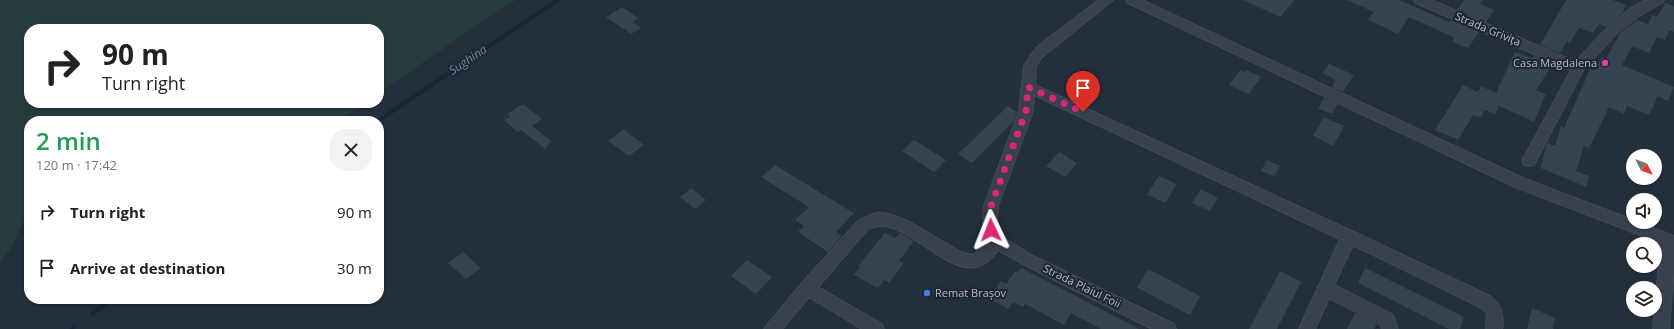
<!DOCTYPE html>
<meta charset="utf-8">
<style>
body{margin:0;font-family:"Open Sans",sans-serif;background:#f2f2f2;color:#222;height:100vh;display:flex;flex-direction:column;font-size:15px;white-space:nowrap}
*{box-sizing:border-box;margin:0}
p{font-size:13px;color:#767676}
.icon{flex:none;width:22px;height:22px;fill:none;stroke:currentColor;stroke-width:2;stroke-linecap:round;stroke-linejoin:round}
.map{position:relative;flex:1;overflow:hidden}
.side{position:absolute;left:24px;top:116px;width:360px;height:188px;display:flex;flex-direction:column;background:#fff;border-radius:16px;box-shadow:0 1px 3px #0004}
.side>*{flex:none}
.banner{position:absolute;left:24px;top:24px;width:360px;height:84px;border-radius:16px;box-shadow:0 1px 3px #0004;background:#fff;color:#222;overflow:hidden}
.needle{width:26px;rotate:132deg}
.controls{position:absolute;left:1626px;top:149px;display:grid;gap:8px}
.controls a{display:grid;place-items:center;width:36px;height:36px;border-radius:50%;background:#fff;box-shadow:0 1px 3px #0004;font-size:20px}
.pin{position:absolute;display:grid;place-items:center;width:34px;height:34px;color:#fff;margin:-41px -17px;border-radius:50% 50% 50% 0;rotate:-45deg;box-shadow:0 0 4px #0007}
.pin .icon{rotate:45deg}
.me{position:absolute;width:44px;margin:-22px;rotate:358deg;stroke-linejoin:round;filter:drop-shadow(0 0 3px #0008)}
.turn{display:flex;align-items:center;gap:14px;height:84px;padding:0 12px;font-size:18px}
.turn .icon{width:52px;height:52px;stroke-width:2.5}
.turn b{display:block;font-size:28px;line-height:34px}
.round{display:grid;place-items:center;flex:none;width:42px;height:42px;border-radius:16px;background:#f2f2f2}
.overview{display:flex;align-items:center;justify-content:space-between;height:68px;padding:0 12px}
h1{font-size:24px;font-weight:600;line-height:30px;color:#1e9e55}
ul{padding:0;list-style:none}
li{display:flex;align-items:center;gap:12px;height:56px;padding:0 12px}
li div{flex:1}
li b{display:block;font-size:15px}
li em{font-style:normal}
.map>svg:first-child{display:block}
</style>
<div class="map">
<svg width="1674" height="329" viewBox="0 0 1674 329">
<rect width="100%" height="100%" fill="#242f3c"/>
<path fill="#263b3d" d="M0,0h516l-33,21 -104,72v-64h-350v74h335l-26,18h-309v88l-18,39 -11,15z"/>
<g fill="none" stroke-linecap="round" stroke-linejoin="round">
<path stroke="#18263a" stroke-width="4" d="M378,121l180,-121
M92,314l22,-15
M72,329l2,-2"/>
</g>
<path fill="#364352" d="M1243,0h52l-15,17z
M1347,0h52l50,22 2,-2 28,12 -11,16 -16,-6 3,-4 -46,-21 -11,17 -30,-14 6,-8z
M1464,0h19l-3,4 14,6 -8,12 -29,-12z
M1566,0h47l13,5 -4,8 -16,14 -6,-3 -8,9 -13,-5 -9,15 -3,-2 -7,12 -20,-8z
M1665,3l9,3v26l-5,-2 -4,10 -8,-3 -8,16 -17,-7 -10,19 52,22 -6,14 -10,-5 -9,19 -22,-9 -3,8 -15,-7 -20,41 -5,-2 -8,25 13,5 -3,11 -45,-19 5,-23 1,-2 8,3 6,-20 3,2 26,-59 4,1 8,-13 4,2 14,-26 17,-13 11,4 4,-9 5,2z
M622,7l16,11 -5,4 8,6 -10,6 -25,-17z
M1515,52l17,6 2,-2 19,8 -17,26 10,4 -12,28 -35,-16 -4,8 -10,-4 -5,8 -7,-3 -15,25 -23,-10 28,-45 15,7 3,-6 15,7z
M1329,64l25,11 -11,17 -11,-5 4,-7 -14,-7z
M1240,70l5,2 2,-2 14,7 -12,17 -20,-9z
M1324,98l14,6 -6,10 -14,-6z
M523,104l19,15 -10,7 19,15 -6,8 -24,-19 -3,2 -14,-12 6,-3 -3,-3z
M1008,106l9,6 -4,10 -41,41 -14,-9z
M1324,117l20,9 -11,20 -20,-10z
M623,129l21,16 -15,11 -21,-15z
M914,140l32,20 -12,12 -32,-21z
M1059,152l18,11 -12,14 -19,-11z
M1267,160l13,6 -6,10 -13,-5z
M775,165l79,48 -18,19 6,4 -14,16 -30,-20 6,-6 -9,-6 14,-13 -48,-30z
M1159,176l18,8 -12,19 -18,-9z
M691,188l15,12 -11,9 -15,-12z
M1201,189l17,9 -8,13 -18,-8z
M885,233l10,5 5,-5 14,8 -15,20 5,2 -15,20 -5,-3 -6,8 -24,-13 6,-8 -2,-1z
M463,252l18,16 -15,11 -18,-16z
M747,260l25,17 -16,17 -25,-18z
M1021,268l59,30 59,31h-38l-30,-16 -7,12 -39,-21 -2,3 -10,-5 -5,7 -19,-11 12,-17 5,3 9,-13 2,2z
M1365,268l99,49 -4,12h-11l-91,-46z
M1148,269l52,27 -10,19 -53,-27z
M1280,271l21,11 -24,47h-28z
M1532,308l23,10 -2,11h-26z
M1355,313l22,11 -3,5h-27z"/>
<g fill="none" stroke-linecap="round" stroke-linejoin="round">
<g stroke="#414a56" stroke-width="2">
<path id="street" d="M1099,0h14l-72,58 -5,8 -1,19 319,147 136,64c11,9 15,19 12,33h-16l1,-16 -9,-7 -125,-61 -19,40 59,30 5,14h-16l-2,-5 -51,-26 -14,31h-16l41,-90 -306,-144 -1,16 -35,95 -1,15 5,16 31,19 141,68 2,5h-24l-129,-65 -25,-14c-37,56 -89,-42 -130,-21l-50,58 64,37 2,5h-22l-53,-32 -27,32h-18l38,-46 56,-62c6,-3 13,-7 20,-8 22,-1 52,22 71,32 8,5 16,10 25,10l14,-15 -5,-19 1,-15 35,-95 5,-45 9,-14 9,-9z
M1126,0h16l383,179 108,41v2h5l36,14v34l-5,59h-16l8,-86 -146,-56 -387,-184z
M1414,0h17l145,62c14,-17 51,-58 72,-62 5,0 11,0 16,0l-2,3 -23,13 -21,16 -35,38 -49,95 -5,1 -5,-1 -2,-4 49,-91 -155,-67z"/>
</g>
<use href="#street" fill="#38414d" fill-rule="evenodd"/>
</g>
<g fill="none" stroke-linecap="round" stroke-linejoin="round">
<path stroke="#db2777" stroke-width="7" stroke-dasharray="0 12.6" d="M991,230l-1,-9 1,-15 35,-95 2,-24 55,25"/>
</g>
<circle fill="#d1479c" stroke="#1d2631" stroke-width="1.5" cx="1605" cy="63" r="4"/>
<circle fill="#3f7fe0" stroke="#1d2631" stroke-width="1.5" cx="927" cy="293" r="4"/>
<g text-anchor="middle" stroke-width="4" stroke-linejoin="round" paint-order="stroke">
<g font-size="11" fill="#b4bcc8" stroke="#1d2631">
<text transform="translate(1488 29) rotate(23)" y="4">Strada Grivița</text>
<text transform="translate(1082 286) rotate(26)" y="4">Strada Plaiul Foii</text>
</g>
<g font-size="11" fill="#b4bcc8" stroke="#1d2631" text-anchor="end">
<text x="1597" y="67">Casa Magdalena</text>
<text x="935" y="297" text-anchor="start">Remat Brașov</text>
</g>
<g font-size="12" font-style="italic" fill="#6e87a6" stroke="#1d2631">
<text transform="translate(468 60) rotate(-34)" y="4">Sughina</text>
</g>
</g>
</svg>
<div class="controls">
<a><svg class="needle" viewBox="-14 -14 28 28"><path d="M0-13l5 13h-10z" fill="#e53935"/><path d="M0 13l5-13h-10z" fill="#767676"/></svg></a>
<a><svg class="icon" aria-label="sound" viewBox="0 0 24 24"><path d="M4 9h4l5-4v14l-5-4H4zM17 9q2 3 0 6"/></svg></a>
<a><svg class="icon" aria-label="search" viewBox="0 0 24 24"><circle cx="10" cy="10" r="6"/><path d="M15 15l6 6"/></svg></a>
<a><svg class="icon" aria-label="layers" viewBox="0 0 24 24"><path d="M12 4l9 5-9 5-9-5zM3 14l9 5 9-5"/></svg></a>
</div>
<div class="pin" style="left:1083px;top:112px;background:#d93025"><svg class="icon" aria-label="arrive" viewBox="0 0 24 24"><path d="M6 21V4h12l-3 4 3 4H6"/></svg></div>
<svg class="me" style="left:991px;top:230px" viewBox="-20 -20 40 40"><path d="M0-17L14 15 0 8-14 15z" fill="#db2777" stroke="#fff" stroke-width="4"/></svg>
<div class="banner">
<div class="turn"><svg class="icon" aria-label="right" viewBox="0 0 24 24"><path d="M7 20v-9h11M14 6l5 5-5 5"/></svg><div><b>90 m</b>Turn right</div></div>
</div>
<section class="side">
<div class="overview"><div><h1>2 min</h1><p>120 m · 17:42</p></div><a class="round"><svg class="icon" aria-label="close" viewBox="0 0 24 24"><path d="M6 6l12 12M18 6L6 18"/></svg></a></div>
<ul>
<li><svg class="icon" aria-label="right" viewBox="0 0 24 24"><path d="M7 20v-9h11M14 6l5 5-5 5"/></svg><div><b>Turn right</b></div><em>90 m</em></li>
<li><svg class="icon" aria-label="arrive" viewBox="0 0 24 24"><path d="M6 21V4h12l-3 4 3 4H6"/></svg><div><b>Arrive at destination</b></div><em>30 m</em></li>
</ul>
</section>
</div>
